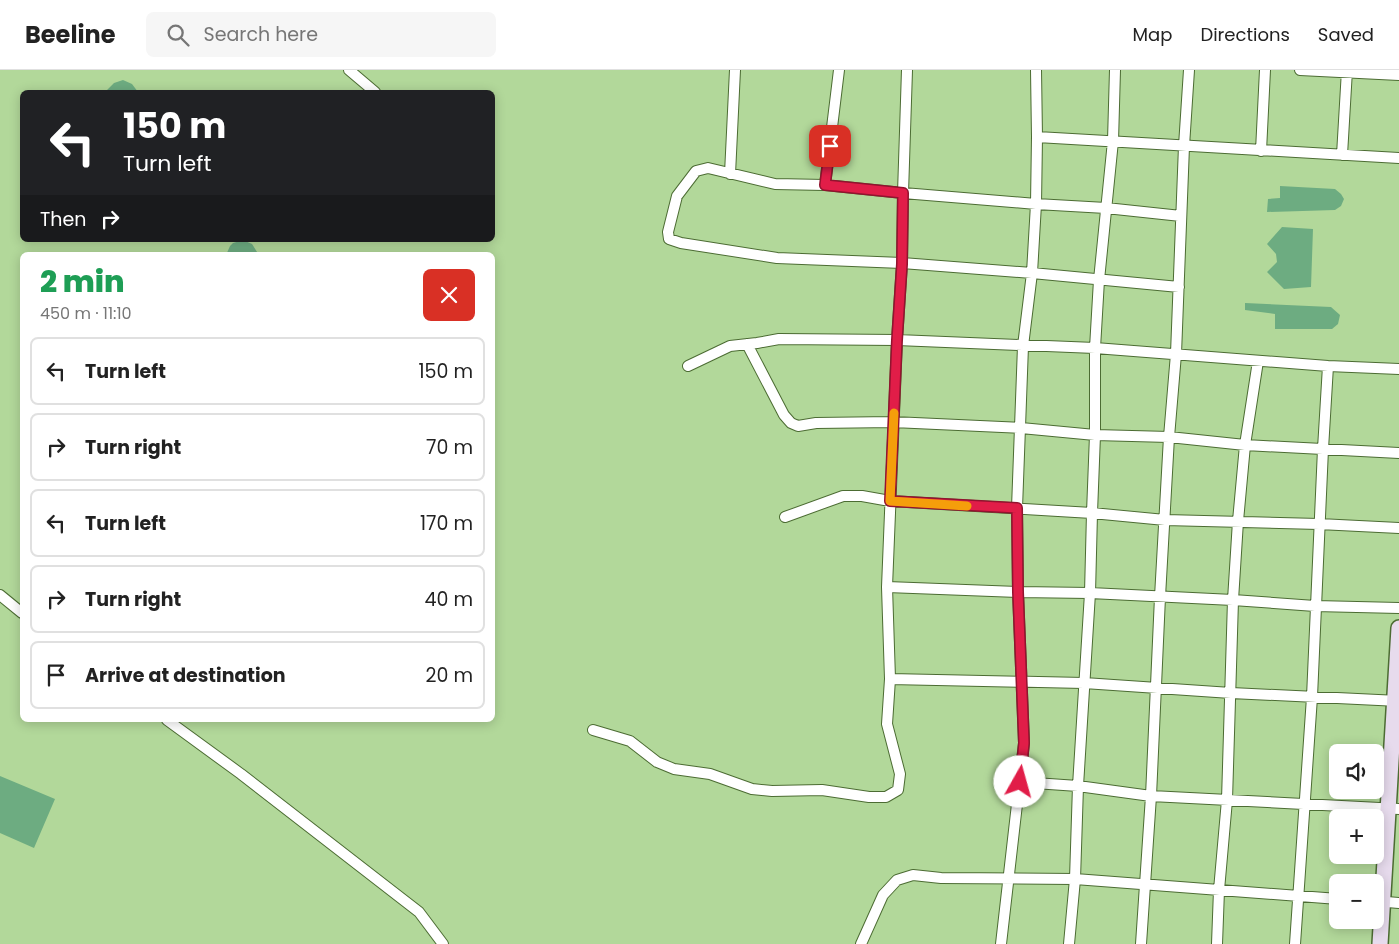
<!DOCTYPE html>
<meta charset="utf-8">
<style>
body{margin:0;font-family:Poppins,sans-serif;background:#f6f6f6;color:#222;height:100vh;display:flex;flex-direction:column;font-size:19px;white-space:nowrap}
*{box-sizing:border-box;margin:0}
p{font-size:16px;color:#767676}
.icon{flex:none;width:28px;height:28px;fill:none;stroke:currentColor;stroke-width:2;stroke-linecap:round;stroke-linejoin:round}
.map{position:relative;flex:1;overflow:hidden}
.sheet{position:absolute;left:20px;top:182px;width:475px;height:470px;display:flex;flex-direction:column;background:#fff;border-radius:8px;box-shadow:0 2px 12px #0003}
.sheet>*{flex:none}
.top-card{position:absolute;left:20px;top:20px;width:475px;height:152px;border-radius:8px;box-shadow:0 2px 12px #0003;background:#202124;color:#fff;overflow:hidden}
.fabs{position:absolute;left:1329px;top:674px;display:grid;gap:10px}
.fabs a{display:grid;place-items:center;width:55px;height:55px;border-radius:8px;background:#fff;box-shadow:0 2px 12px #0003;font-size:25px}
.pin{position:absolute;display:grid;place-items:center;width:42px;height:42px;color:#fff;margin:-21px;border-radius:10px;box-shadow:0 2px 8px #0006}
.me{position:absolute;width:55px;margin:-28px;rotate:7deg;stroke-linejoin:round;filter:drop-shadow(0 0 4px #0008)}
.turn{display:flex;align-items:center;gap:18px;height:105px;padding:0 20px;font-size:22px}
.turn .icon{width:65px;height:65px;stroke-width:2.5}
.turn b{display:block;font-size:35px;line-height:42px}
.then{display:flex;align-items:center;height:48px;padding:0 20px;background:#0003;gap:10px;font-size:19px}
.round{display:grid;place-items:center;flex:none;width:52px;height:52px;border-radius:8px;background:#f6f6f6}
.head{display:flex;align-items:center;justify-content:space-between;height:85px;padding:0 20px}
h1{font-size:30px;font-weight:800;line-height:38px;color:#1e9e55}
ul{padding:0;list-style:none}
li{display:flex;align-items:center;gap:15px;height:68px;margin:0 10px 8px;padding:0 10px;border:2px solid #e0e0e0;border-radius:8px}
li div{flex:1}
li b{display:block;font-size:19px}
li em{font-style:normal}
header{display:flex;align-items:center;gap:30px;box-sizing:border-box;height:70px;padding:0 25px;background:#fff;border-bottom:1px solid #e0e0e0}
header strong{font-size:24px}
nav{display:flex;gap:28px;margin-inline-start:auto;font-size:18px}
.search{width:350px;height:45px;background:#f6f6f6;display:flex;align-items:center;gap:12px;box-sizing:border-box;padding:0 18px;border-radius:8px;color:#767676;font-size:19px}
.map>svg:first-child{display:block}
</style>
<header>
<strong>Beeline</strong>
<div class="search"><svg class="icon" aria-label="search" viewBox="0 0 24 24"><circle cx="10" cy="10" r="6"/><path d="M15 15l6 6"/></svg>Search here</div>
<nav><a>Map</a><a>Directions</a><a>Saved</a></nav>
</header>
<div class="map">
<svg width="1399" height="874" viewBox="0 0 1399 874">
<rect width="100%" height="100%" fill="#b2d89a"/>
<path fill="#6dac81" d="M123,10l9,4 6,8h-33l9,-9z
M1280,116l55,3 6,5 3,5 -3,7 -6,4 -68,2 1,-13 12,-1z
M1282,157l31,2 -2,58 -27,2 -17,-17 10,-10 -1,-8 -9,-10z
M243,170l9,4 7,11h-33l4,-9 3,-3z
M1245,233l86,4 9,8 -2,9 -6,5h-57v-15l-30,-4z
M0,706l55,23 -21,49 -34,-15z"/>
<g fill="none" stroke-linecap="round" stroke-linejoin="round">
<g stroke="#4c6c33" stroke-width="12">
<path id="street" d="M349,0l26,22
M1300,0l99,5
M1037,67l362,21
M1261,81l4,-81
M1342,85l5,-85
M730,104l5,-104
M825,115l14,-115
M1179,217l-147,-14 -130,-10 -125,-5 -96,-15 -12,-4 -1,-7 9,-36 19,-25 12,-3 67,16 50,1 78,8 133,11 70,4 75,8
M747,274l37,71 7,8 7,3 18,-3 77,-1 128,6 74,7 74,2 76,8 154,8
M688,296l42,-20 27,-3 22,-4 118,1 198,8 233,18 71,3
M785,447l58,-21h19l28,5 202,12 73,7 154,4 80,4
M887,517l131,5 72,1 143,7 82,6 84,2
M0,525l22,18
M890,609l194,4 147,10 168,8
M167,650l74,54 178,138 24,32
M593,660l37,11 27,21 17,7 36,5 42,15 20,2 50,-1 47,7h17l12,-7 2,-16 -13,-50 3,-45 -3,-92 10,-247 5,-77 1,-70 4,-123
M1020,712l58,4 73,10 248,13
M1375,831l24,2
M861,874l22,-49 14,-15 16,-5 28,3 134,1 263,20
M1001,874l23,-201 -6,-151 -1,-84 6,-162 9,-73 4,-69 1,-67 -1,-67
M1069,874l6,-65 3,-93 12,-193 2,-80 3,-78v-87l4,-68 14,-139 2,-71
M1141,874l10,-148 9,-199 9,-160 7,-83 8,-208 5,-76
M1217,874l2,-54 8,-90 6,-200 5,-79 7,-76 13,-84
M1295,874l17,-247 11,-248 5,-83"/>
</g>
<g stroke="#4c6c33" stroke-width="18">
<path id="secondary" d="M1380,874l19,-316"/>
</g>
<use href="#street" stroke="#fff" stroke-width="10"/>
<use href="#secondary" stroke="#e7dbed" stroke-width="15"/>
</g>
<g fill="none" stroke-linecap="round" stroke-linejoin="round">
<g stroke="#92132f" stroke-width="12">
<path id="route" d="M830,76l-5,39 78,8 -1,71 -5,76 -7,161 127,7 1,84 6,151 -4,39"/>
</g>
<use href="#route" stroke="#e11d48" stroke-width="9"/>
<path stroke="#f59e0b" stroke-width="9" d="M894,343l-4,88 77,5"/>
</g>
</svg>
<div class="fabs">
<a><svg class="icon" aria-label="sound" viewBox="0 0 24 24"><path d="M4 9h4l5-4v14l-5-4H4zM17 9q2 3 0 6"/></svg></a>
<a>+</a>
<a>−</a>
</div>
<div class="pin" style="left:830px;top:76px;background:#d93025"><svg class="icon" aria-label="arrive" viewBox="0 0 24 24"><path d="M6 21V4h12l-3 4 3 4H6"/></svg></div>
<svg class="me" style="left:1020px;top:712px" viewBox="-20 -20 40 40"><circle r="19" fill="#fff"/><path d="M0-13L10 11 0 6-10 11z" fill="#e11d48"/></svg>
<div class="top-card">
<div class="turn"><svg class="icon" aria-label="left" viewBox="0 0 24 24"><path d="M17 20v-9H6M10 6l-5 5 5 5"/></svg><div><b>150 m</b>Turn left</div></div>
<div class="then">Then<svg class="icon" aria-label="right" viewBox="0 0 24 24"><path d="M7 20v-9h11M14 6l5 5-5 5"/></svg></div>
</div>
<section class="sheet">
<div class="head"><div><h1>2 min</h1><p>450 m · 11:10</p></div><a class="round" style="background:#d93025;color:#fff"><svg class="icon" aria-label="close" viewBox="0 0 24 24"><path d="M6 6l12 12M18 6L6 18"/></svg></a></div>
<ul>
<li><svg class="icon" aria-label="left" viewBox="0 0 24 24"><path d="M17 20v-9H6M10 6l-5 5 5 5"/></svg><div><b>Turn left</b></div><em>150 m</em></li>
<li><svg class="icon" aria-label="right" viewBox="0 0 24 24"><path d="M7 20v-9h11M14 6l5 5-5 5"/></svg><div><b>Turn right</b></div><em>70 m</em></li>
<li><svg class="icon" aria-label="left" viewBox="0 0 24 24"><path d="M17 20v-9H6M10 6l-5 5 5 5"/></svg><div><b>Turn left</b></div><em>170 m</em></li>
<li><svg class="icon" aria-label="right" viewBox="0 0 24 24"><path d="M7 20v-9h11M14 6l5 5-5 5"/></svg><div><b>Turn right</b></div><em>40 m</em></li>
<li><svg class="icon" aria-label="arrive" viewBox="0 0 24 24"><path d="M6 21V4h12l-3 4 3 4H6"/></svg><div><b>Arrive at destination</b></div><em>20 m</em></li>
</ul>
</section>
</div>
